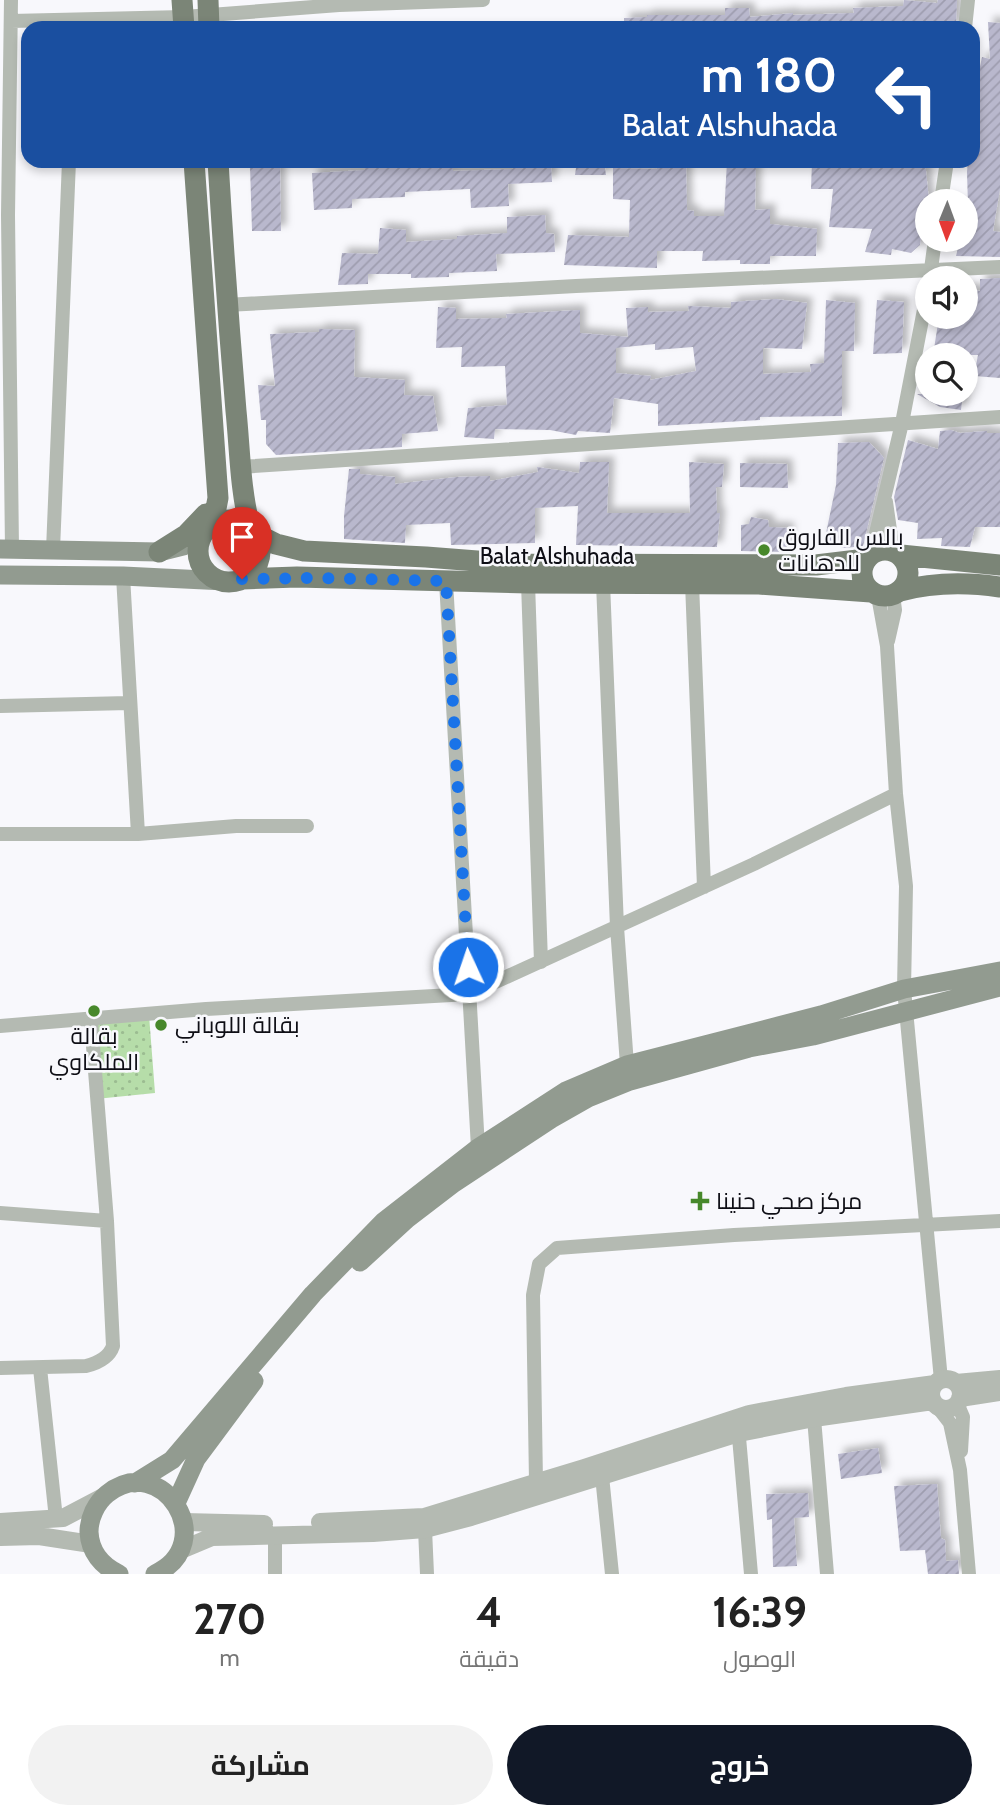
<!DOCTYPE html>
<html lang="ar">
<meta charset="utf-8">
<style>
body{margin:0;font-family:Cabin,Cairo,sans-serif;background:#f2f2f2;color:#222;direction:rtl;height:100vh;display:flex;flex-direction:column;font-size:26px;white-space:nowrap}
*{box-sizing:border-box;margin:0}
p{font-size:23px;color:#767676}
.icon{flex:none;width:38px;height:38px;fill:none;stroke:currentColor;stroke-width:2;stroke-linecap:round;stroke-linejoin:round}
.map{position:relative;height:1574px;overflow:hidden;direction:ltr}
.details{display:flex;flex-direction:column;background:#fff;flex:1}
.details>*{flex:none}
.guide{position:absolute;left:21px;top:21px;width:959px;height:147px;border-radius:21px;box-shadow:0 4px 10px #0003;direction:rtl;background:#1a4fa0;color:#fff;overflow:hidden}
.needle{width:46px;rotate:181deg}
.controls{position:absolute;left:915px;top:189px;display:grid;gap:14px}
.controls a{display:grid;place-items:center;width:63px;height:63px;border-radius:50%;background:#fff;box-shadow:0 4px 10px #0003;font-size:35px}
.pin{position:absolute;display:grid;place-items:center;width:60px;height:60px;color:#fff;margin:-72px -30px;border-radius:50% 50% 50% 0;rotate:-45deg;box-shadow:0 0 7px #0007}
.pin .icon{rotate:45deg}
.me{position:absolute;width:77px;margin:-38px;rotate:357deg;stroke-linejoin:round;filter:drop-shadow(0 0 5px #0008)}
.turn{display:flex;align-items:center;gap:24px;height:147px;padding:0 28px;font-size:32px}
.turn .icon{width:91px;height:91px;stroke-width:2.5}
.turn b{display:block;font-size:49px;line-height:60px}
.eta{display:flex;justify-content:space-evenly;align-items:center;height:119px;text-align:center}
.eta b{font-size:42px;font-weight:700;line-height:49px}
.action{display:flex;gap:14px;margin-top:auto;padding:14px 28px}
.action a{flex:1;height:80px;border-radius:42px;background:#111827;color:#fff;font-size:28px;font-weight:700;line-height:80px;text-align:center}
.action a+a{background:#f2f2f2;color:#222}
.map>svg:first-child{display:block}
</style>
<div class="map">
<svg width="1000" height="1574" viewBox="0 0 1000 1574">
<defs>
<pattern id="park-dots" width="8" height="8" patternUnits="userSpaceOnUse" patternTransform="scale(1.75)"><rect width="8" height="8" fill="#b6dda9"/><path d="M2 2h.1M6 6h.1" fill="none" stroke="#9bbc91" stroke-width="1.8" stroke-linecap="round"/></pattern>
<pattern id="building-hatch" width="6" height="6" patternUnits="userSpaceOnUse" patternTransform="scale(1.75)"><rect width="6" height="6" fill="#b9b8cd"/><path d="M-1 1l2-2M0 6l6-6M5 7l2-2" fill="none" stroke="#9e9daf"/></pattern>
<filter id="shadow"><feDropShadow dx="5.5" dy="-5.5" stdDeviation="3.5" flood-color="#0004"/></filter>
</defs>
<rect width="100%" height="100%" fill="#f8f8fc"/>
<path fill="url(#park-dots)" d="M149,1015l6,78 -59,6 -5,-78z"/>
<path fill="url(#building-hatch)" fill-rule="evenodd" filter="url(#shadow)" d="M904,0l33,3 1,-3h19l-1,28h-332v-10l23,-1v-2h78v-7h24l1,9 43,-4v2l61,-2 -1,-5 50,-2z
M988,22l12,1v166l-7,42 7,1v25l-44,-1 4,-16h6l2,-34 -1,-34 1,-11h5v-35l5,-36h-3l7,-33 8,2z
M365,161h88v10l60,-2v-8h38l1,21 -44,2 1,22 -38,2 -1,-19 -65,3v5l-53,2v9l-38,2 -2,-37 53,-3z
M577,161h27l2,14h-31z
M656,161h30l1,49 7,1v5h30l3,-55h29l-1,49 15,-1v15l47,5 -1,27h-46v8h-30v-4l-38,1 1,-10h-46v17l-93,-3 4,-30 61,2 1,-37 -17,-1v-31l44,1z
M812,161h20l12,5 1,-5h80l4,40 -1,7h-4l-4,37 -9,8 -19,-4 -1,6 -26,-3 7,-23 -43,-2 4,-38h-22z
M250,166h30l1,65h-29z
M545,215l1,18 8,1 1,18 -59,2 1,17 -48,2v4l-38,1v-4h-43v10l-30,1 4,-32 36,1 2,-26 26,2v12l51,-3v-3l50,-3v-16z
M1000,278v100l-26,-2 4,-21h-45l6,-38h27v-29l14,3v-12z
M776,299l31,4 -5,46 -39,-1v26l48,-2 -1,-8 14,-1 2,-63 29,3 -1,48h-12v65l-82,1v3l-102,6v-22l-44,-6 -4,35 -32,-2 -2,4 -26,-5 -55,-1 -1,10 -30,-2 4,-29 39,-3 -2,-39 -44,1 1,-20 -26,1 2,-41 18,1v11l51,-1 -1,-4 74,-4v23l48,4 -2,-29 22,-1v5l41,-1 -1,-5 43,2v-6zM655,344v6l38,-3 3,24 -46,9 1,-4 -35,-3v-25z
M877,300l27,2 -2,51 -29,1z
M319,329l36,1 -1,47 51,3 -1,15 29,1 5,35 -36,3v13l-126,8 -10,-11v-24h-5l-3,-35 17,1 -5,-52 49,-2z
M917,394h46l-2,16 -21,-3z
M951,430l9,3 27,-2v2h13v94h-25l-5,20 -29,-1 1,-8 -25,1 1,-16 -20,-3 -4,-23 14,-57 30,9 2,-18z
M869,442l15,16 -21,88 -18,2 -21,-5 12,-58 2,-42z
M580,462h29l-2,51h83l-1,-51 35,2 -2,23h-6l1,26h3l-3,34 -141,-2 2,-39 -43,2v35l-84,2 -1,-22 -44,2 -1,18 -61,-4v-23l5,-47h11v5l35,3v7l62,-7 33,-1v5l48,-9 -1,-5 42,6z
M740,463l47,1 1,24 -48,-1z
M751,517l17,3 1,7 20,1 -3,24 -45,-1v-26l8,-1z
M878,1448l4,25 -41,6 -3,-25z
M937,1484l4,54 4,2 1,21 12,-1 1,14h-31l-3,-24 -25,1 -6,-65z
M808,1493l1,24 -15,1 3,48 -24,1 -1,-48 -5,1 -1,-26z"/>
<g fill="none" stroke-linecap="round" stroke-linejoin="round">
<path stroke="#b4bab2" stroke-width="14" d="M11,0l-3,215 4,334
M11,21l173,-4 155,-12 144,-5
M965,28l3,-28
M941,201l6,-40
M930,276l5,-36
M226,305l350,-19 424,-19
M240,467l760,-50
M886,502l7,49
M53,550l16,-389
M871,554l31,-131 26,-134
M123,576l15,258
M446,581l32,567
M528,583l13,379
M603,583l14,344 10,138
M692,583l12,304
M878,596l9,50 9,148 10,92 -2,103 37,391
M888,641l7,-31 -2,-15
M0,706l129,-3
M0,834h138l98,-8h71
M0,1026l206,-17 263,-15 285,-130 142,-70
M0,1213l107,8
M0,1368l86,-2c12,-3 23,-8 27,-20l-6,-125 -16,-200
M40,1368l16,151
M957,1403l6,14 -2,34
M936,1405l14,18 10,47 9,104
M814,1418l13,156
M738,1426l13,148
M602,1476l10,98
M536,1482l-3,-187 6,-31 18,-16 177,-13 266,-14
M425,1529l2,45
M275,1574v-39"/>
<path stroke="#b4bab2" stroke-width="18" d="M931 1394a15 15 0 1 1 30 0a15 15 0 1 1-30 0Z
M956,1383l44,-4
M960,1398l40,-6
M0,1522l63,-4 40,-21
M184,1522l80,2
M320,1522l104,-5 160,-49 165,-54 97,-18 89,-12
M0,1537l39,-1 52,8
M181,1550l31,-13 161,-4 52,-4 46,-12 268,-84 75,-15 119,-17"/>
<path stroke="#929b90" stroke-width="19" d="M0,549l159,3 24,-6 20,-12
M0,575l123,1 102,5
M360,1262l47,-43 47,-36 97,-64 37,-21 42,-17 119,-33 64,-12 187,-49
M135,1483l37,-23 141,-166 70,-72 95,-74 88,-57 61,-26 194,-50 83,-26 96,-18
M176,1503l20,-44 58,-78
M119,1574c-17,-8 -29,-22 -30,-42 0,-14 7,-29 18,-38 55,-44 114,49 48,80"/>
<path stroke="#7b8577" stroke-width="21" d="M182,0l2,28
M208,0l1,28
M194,161l24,337 -5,26
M218,161c5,84 11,167 18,250 4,39 4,78 14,116
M198 551a31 31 0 1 1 62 0a31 31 0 1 1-62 0Z
M256,534l20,10 28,7 122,6 89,7 301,1 50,-6
M862 573a23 23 0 1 1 46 0a23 23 0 1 1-46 0Z
M159,552l27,-17 20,-21
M901,555l99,10
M242,579l55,-2 231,6 231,1 112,8
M900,591c34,-9 66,-9 100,-4"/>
</g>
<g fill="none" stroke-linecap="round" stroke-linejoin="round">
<path stroke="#1a73e8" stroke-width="12" stroke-dasharray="0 21.6" d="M242,579l72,-1 132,3 22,386"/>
</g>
<g fill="#47882b" stroke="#f8f8fc" stroke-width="2.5">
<circle cx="764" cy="550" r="7"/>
<circle cx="94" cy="1011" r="7"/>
<circle cx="161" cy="1025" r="7"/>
<path d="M696.5 1190.5h7v7h7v7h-7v7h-7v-7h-7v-7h7z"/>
</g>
<g text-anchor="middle" stroke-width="5" stroke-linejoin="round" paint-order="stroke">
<g font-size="23" fill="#0e0e15" stroke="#f8f8fc" text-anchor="start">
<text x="778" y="545">بالس الفاروق<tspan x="778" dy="26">للدهانات</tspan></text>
<text x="175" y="1033">بقالة اللوباني</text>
<text x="94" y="1044" text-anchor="middle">بقالة<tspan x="94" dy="26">الملكاوي</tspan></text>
<text x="716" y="1209">مركز صحي حنينا</text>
</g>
<g font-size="23" fill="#0e0e15" stroke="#f8f8fc">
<text x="557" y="564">Balat Alshuhada</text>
</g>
</g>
</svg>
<div class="controls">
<a><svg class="needle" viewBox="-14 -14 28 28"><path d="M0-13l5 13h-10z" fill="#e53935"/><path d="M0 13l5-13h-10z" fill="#767676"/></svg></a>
<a><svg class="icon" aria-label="sound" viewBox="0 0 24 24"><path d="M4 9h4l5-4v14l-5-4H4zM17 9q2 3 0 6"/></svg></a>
<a><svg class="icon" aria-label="search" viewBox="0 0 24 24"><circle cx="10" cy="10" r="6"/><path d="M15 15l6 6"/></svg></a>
</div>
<div class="pin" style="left:242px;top:579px;background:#d93025"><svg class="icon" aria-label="arrive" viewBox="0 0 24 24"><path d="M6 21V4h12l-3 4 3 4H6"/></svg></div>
<svg class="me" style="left:468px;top:967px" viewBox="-20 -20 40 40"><circle r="17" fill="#1a73e8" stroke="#fff" stroke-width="3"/><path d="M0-11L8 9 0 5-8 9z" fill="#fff"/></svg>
<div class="guide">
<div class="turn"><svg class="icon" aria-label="left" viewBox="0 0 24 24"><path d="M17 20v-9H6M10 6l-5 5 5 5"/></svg><div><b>180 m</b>Balat Alshuhada</div></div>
</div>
</div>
<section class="details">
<div class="eta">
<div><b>16:39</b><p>الوصول</p></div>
<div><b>4</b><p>دقيقة</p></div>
<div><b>270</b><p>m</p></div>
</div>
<div class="action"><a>خروج</a><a>مشاركة</a></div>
</section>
